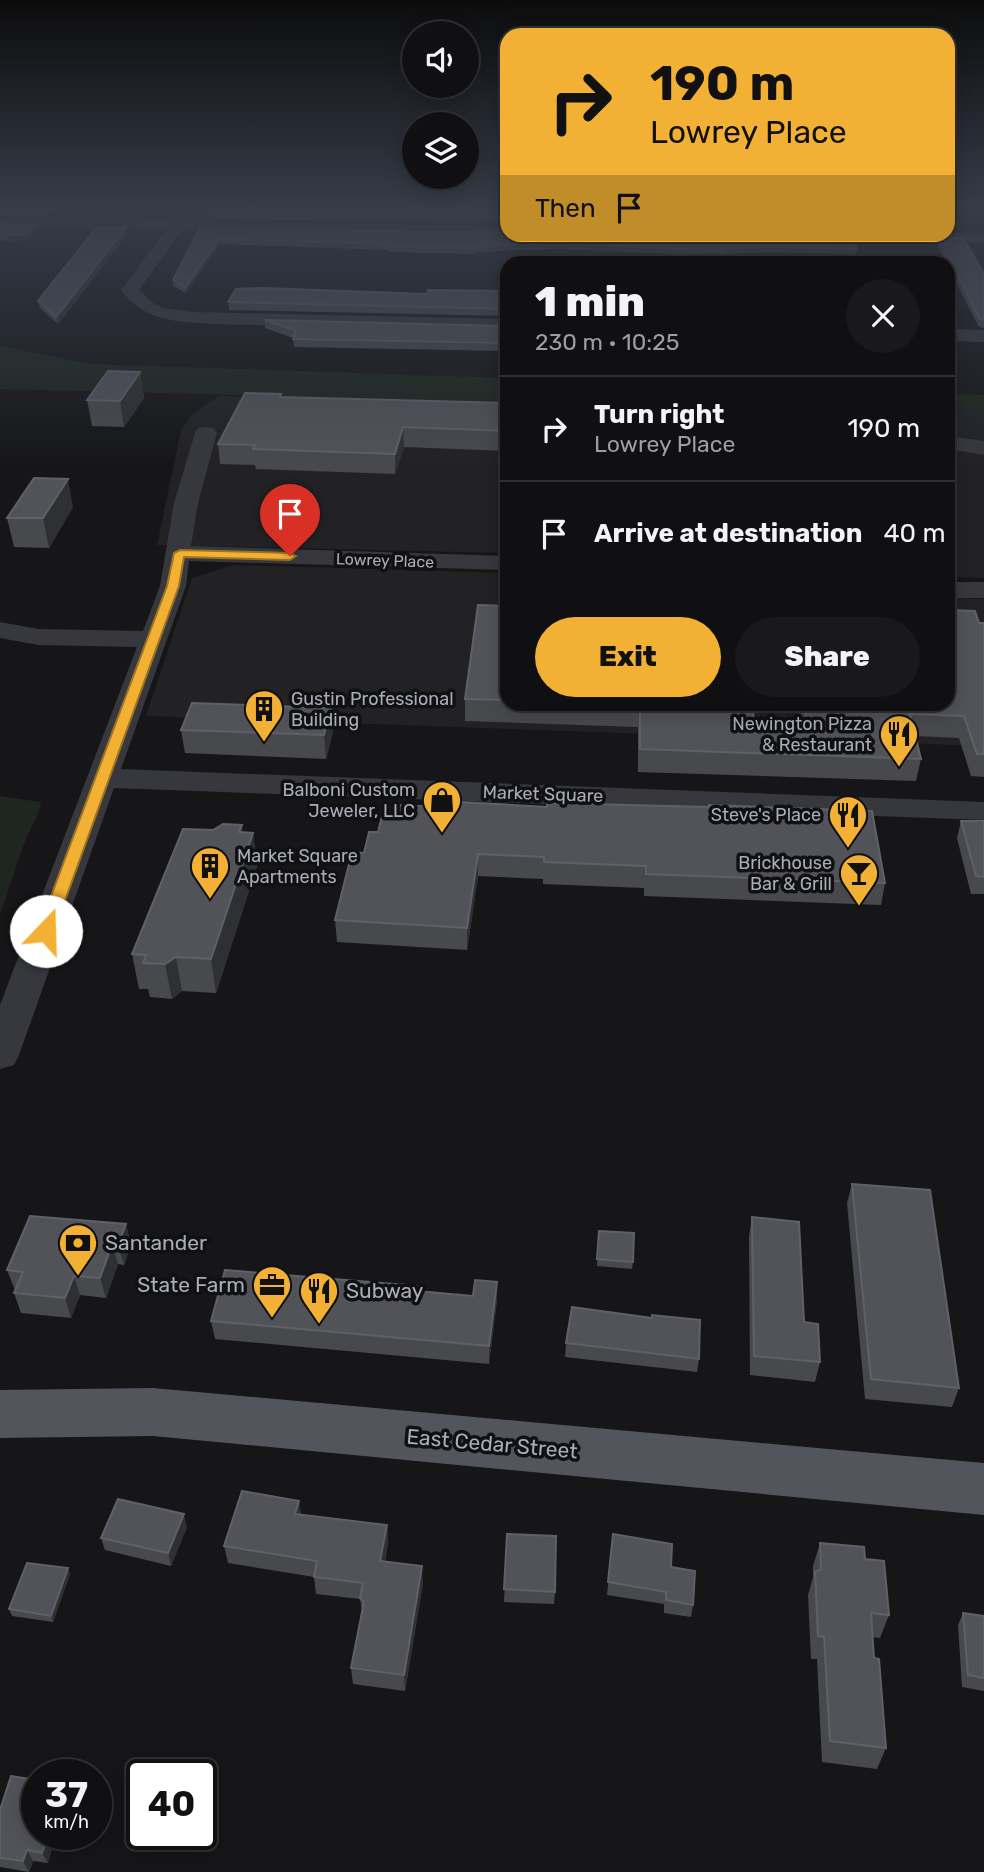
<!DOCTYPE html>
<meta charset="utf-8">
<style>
body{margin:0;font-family:Rubik,sans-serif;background:#19191b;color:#f1f3f6;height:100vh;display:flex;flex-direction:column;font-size:26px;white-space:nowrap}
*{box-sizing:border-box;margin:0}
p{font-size:23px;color:#9c9d9f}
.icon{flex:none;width:38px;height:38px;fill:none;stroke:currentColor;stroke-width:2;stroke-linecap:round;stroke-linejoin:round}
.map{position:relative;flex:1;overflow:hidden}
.details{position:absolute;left:500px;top:256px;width:455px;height:455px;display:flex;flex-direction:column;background:#101012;border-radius:21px;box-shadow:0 4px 18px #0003,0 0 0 2px #303032}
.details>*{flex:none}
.top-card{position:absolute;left:500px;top:28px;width:455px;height:214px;border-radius:21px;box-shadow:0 4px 18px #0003,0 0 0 2px #303032;background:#f2b134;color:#111;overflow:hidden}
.buttons{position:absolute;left:402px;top:21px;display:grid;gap:14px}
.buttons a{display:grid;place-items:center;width:77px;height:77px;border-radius:50%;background:#101012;box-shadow:0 4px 18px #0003,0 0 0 2px #303032;font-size:35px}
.speed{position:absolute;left:21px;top:1759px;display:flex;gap:14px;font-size:35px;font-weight:700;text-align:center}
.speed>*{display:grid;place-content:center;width:91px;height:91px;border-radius:50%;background:#101012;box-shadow:0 4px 18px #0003,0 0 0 2px #303032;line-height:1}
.speed small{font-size:18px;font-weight:400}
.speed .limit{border:4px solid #111;border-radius:10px;background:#fff;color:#111}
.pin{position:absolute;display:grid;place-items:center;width:60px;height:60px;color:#fff;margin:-72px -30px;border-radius:50% 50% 50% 0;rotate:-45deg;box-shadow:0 0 7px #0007}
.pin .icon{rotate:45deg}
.me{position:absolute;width:77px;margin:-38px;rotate:21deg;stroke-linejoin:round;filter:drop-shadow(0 0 5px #0008)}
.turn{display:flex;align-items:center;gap:24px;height:147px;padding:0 35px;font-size:32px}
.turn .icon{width:91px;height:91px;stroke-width:2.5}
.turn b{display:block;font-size:49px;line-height:60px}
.then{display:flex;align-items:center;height:66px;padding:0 35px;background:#0003;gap:14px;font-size:26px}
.round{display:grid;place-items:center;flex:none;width:74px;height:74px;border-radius:37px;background:#19191b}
.summary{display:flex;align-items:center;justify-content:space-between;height:119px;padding:0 35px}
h1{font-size:42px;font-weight:800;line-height:52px}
.primary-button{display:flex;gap:14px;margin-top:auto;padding:14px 35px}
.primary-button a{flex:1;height:80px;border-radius:42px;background:#f2b134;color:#111;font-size:28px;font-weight:800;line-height:80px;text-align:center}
.primary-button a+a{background:#19191b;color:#f1f3f6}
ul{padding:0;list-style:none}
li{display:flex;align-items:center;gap:21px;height:105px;padding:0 35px;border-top:2px solid #303032}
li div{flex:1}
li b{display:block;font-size:26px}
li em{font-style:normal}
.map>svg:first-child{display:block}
</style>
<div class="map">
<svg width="984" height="1872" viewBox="0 0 984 1872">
<rect width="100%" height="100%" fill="#161618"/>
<path fill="#222225" d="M220,396l287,6v151l-350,-8 24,-115 11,-16z
M950,410l34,2v166l-35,-1 -1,-152 4,1z
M233,565l274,8 1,131h440l1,-106 35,1v147l-838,-30 46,-138z"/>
<path fill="#1e261f" d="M0,346l90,18 417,14 1,24 -508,-13z
M948,394l36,1v17l-33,-2 2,16 -4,-1z
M0,796l41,6c-2,15 -12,27 -17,42 -9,23 -15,47 -24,70z"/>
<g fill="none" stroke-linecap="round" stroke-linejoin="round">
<path fill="#37383d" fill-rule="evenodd" d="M186,208l8,5 -6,8 320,5v8h5l-5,2 -326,-6 -43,60 14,13 10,5 29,4 316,7v12l-292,-7c-36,-2 -72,-2 -95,-34l45,-60 -166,-3v-10l173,3 8,-10z
M948,233h36v10l-235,-4 -8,-5z
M948,329l36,1v12l-36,-1z
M206,427l8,1 3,5 -19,70 -7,43 317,10v14l-319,-9 -3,25 -65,183 863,33v18l-870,-32 -95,267 -5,10 -14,4v-64l137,-358 -99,-2 -38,-7v-16l38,7 105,2 17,-45 14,-83 21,-70 3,-5z
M948,436l36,5v14l-36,-6z
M948,582h36v16h-36z"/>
<path fill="#53555c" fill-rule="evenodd" d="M153,1388l831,75v52l-831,-79 -153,2v-48z"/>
</g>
<path fill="#47494d" d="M0,206h59l-9,9h-50z
M508,206v17l-297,-4 -1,-6z
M948,208l9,15 -1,5h-3l-1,2h-4z
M0,224l36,6 -9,10 -27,1z
M126,228l1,7 -69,89 -18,-16 -2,-7z
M200,228l550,8 107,13 -1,5 -87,-2 -46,2v2l-165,-7 -83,3v2l-87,-2v-2l-168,-6 -34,49 -13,-7v-6z
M939,238l45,36v54l-5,-1 -31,-60v-5h-2l-9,-17z
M508,291v25l-279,-6 -1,-8z
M265,320l243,6v25l-214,-4 -1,-9 -28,-10z
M948,344l4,8 -2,8h-2z
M140,372l4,26 -20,29 -32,-1 -5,-26z
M281,394v3l227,6v48l-104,-4 -9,27 -139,-5 -1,-4 -35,-1 -2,-20z
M73,507l-24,41 -35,-1 -7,-29z
M508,606v98h244l2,16 45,2 -3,-18h152l31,-81h5v154l-13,-1 -12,-38 -43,-2 5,23 -5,22 -278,-9v-45l-173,-6v-22z
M181,730l152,1 -7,28 -141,-6z
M396,813l489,70 -4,22 -237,-9v-8l-101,-4v-5l-65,-3 -11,74 -130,-8 -2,-22 29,-67 14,-21z
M961,821h23v73h-13l-14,-56z
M243,832l10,1 4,33 -41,127 -34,-2 -10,8 -22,-2 -2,-8h-9l-7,-35z
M852,1184l107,204 -7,19 -87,-8 -18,-196z
M30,1216l101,28 -7,21 -6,-1 -12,34 -26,-3 -9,23 -50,-5 -7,-20 1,-3 -8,-20z
M752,1217l68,145 -5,20 -65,-7 -1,-138z
M599,1231l34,31 -1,7 -35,-3z
M497,1282v18l-8,64 -274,-25 -4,-18 207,-35v5l55,5z
M566,1343l133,16 -2,13 -132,-15z
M301,1515l86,10 1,17 -3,20 38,21 -18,108 -52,-7 -2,-16 11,-56 -2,-13 -44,-5 -2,-17 -86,-14 -4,-17z
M187,1527l-16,39 -66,-16 -4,-12z
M507,1534l48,58 -1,12 -50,-2z
M613,1534l58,33 22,38 -2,12 -27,-4v-9l-57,-9z
M820,1543l45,16 24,56 -9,23 -8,-1 14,111 -9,21 -55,-7 -5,-103h-6l-3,-64 5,-18v-11z
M70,1574l-17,48 -41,-6 -3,-7z
M963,1613l21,3v75l-22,-4 -4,-62z
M37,1780l11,83 -15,-2 -4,11 -29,-5v-57z"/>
<path fill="#2f3033" d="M53,206h6l-9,9 -1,-5z
M35,225l1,5 -9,10 -17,2 -2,-6z
M126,228l1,7 -69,89 -2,-7z
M219,239l1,5 -34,49 -1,-5z
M140,372l4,26 -20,29 -4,-26z
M403,427l1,20 -9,27v-20z
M68,479l5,28 -24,41 -6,-30z
M331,708l2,23 -7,28 -2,-24z
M242,825l4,29 7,-21 4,33 -41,127 -5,-34 28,-127z
M478,854v22l-11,74v-22z
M176,957l6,34 -10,8 -7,-35z
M126,1224l5,20 -7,21 -6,-20z
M112,1245l6,19 -12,34 -6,-20z
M74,1276l6,19 -9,23 -6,-20z
M497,1282v18l-8,64v-18z
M299,1501l3,17 -7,-4z
M184,1514l3,13 -16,39 -3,-13z
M387,1525l1,17 -6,36 -2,-17z
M422,1566l1,17 -18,108 -1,-16z
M68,1568l2,6 -17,48 -2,-6z
M48,1834h9l-9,29 -6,-10z
M27,1850l6,11 -4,11 -6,-11z"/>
<path fill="#525359" stroke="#5f6168" stroke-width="2" d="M0,206h53l-4,4h-49z
M216,206h292v12l-298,-5z
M948,208l9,15 -5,-1 1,3h-5z
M0,224l35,1 -9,9 -26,2z
M96,228h30l-70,89 -18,-16z
M200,228l308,5v1h239l3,2 102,2 5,11 -87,-2 -47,1 1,3 -166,-8 -83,3v2l-87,-1 1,-3 -170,-5 -34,49 -12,-8z
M939,238h24l21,36v46l-4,-1z
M263,288l164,6 1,-4 80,1v18l-280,-7 8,-13z
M265,320l243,6v17l-215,-4 2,-9z
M108,371l32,1 -20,29 -33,-1z
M245,393l36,1 -1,3 228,6v28l-105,-4 -8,27 -142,-5 2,-4 -37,-1z
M34,478l34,1 -25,39h-36z
M478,605l30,1v94l-43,-1z
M948,610l27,1 4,12h5v131h-7l-13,-38 -54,-2 11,45 -281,-10v-44l-46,-1h158l2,16 53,3 -3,-19h144z
M192,703l139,5 -7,27 -143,-5z
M443,801l104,6v-4l162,4v-2l163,6 13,72 -239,-9v-8l-102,-4v-5l-66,-3 -11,74 -132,-8 17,-68 12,1 5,-21h9l5,-20 13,1 2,-8 44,2z
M961,821h23v56l-8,-1z
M223,824l19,1 -3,7 14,1 -42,126 -35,-2 -11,7 -22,-1 3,-8 -14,-1 51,-125 30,1z
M852,1184l78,6 29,198 -88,-9z
M30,1216l96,8 -8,21h-6l-12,33 -26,-2 -9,22 -51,-5 9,-21 -16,-2z
M752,1217l47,5 5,100 14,2 2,38 -66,-6z
M599,1231l35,2 -1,29 -36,-3z
M225,1270l193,16 -1,5 56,5 2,-16 22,2 -8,64 -278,-25z
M572,1307l80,11v-3l48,5 -1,39 -133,-16z
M242,1491l57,10 -4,13 92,11 -7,36 42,5 -18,109 -53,-7 13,-66 -4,-4 3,-15 -49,-6 3,-16 -93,-15z
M118,1499l66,15 -16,39 -67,-15z
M507,1534l49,2 -1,56 -51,-3z
M613,1534l59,10 -1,23 24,4 -2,34 -27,-5v-8l-58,-10z
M820,1543l44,4 1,12 19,2 5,54 -18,-2 3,45 5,1 7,89 -56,-7 -6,-104 -6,-1 -3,-64 6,-3z
M27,1563l41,5 -17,48 -42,-7z
M963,1613l21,3v62l-16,-3z
M11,1776l26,4v54h11l-6,19 -15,-3 -4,11 -23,-3v-48z"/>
<linearGradient id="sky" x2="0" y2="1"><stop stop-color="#0c0c0d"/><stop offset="0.44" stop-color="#363c48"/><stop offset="1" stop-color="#363c48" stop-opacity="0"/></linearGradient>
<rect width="984" height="468" fill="url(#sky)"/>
<path fill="#f2b134" stroke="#9d7322" stroke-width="2" d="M180,550l110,3 6,3 -6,4 -106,-3 -5,29 -125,345 -3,4h-11l-2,-4 129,-345 7,-33z"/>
<defs>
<g id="building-pin" transform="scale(2.0125)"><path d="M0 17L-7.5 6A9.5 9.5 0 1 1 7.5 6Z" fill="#f2b134" stroke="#111113"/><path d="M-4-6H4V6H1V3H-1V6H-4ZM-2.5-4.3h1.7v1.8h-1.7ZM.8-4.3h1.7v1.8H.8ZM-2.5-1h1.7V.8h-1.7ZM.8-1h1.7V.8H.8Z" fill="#111"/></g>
<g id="restaurant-pin" transform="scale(2.0125)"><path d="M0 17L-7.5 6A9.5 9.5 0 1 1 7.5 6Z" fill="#f2b134" stroke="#111113"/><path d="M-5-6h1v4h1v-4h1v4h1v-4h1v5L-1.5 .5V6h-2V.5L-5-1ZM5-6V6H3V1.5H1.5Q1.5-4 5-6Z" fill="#111"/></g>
<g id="shop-pin" transform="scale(2.0125)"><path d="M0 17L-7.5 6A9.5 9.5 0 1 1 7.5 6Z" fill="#f2b134" stroke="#111113"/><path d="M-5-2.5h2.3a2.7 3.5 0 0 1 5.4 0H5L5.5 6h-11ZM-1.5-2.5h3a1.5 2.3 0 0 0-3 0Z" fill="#111"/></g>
<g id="bar-pin" transform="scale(2.0125)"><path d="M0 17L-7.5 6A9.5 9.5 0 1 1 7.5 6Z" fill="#f2b134" stroke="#111113"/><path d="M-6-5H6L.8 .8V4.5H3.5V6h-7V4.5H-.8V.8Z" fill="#111"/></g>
<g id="bank-pin" transform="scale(2.0125)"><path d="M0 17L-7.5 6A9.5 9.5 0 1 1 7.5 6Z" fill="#f2b134" stroke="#111113"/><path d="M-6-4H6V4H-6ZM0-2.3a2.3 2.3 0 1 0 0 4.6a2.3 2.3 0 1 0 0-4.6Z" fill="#111"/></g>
<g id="office-pin" transform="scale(2.0125)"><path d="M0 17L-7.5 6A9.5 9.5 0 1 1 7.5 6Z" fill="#f2b134" stroke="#111113"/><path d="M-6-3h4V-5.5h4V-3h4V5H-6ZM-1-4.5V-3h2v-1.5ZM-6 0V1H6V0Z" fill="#111"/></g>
</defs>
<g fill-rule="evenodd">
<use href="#building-pin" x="264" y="709"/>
<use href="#restaurant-pin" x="899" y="734"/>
<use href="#shop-pin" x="442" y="800"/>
<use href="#restaurant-pin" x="848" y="815"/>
<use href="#building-pin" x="210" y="866"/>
<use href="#bar-pin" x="859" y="873"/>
<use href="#bank-pin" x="78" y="1243"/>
<use href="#office-pin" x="272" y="1285"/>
<use href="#restaurant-pin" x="319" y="1291"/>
</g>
<g text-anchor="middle" stroke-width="7" stroke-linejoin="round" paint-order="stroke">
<g font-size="16" fill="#a8adb8" stroke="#111113">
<text transform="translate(385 560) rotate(2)" y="6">Lowrey Place</text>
</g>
<g font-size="18" fill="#a8adb8" stroke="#111113" text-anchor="end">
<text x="291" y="705" text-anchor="start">Gustin Professional<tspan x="291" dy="21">Building</tspan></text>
<text x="872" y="730">Newington Pizza<tspan x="872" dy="21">&amp; Restaurant</tspan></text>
<text x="415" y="796">Balboni Custom<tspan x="415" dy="21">Jeweler, LLC</tspan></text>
<text x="821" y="821">Steve's Place</text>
<text x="237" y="862" text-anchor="start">Market Square<tspan x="237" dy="21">Apartments</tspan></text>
<text x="832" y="869">Brickhouse<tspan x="832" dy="21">Bar &amp; Grill</tspan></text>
</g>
<g font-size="18" fill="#a8adb8" stroke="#111113">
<text transform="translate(543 794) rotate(2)" y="6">Market Square</text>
</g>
<g font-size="21" fill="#a8adb8" stroke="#111113" text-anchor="start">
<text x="105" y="1250">Santander</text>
<text x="245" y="1292" text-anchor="end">State Farm</text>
<text x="346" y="1298">Subway</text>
</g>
<g font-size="21" fill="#a8adb8" stroke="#111113">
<text transform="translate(492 1444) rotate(5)" y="7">East Cedar Street</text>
</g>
</g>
</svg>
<div class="buttons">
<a><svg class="icon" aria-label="sound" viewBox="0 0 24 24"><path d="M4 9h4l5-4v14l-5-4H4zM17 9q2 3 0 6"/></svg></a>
<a><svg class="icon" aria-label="layers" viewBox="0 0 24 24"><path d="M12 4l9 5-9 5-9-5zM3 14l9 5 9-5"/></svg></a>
</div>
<div class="speed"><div>37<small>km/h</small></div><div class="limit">40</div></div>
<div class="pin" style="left:290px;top:556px;background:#d93025"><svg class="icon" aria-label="arrive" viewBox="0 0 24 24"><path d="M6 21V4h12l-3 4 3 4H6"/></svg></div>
<svg class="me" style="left:46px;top:931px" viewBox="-20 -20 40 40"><circle r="19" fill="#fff"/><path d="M0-13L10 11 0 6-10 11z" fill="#f2b134"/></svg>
<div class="top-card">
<div class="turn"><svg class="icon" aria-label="right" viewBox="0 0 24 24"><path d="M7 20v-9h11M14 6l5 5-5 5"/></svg><div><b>190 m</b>Lowrey Place</div></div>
<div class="then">Then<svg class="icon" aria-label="arrive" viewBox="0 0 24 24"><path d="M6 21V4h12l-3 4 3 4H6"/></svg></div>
</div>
<section class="details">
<div class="summary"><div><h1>1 min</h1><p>230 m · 10:25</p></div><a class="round"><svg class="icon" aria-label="close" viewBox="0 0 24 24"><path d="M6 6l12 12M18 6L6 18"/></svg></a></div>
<ul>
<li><svg class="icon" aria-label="right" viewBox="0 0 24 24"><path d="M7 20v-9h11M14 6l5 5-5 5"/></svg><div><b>Turn right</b><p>Lowrey Place</p></div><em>190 m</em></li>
<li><svg class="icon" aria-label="arrive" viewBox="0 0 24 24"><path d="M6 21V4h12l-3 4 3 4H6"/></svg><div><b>Arrive at destination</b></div><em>40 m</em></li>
</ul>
<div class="primary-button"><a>Exit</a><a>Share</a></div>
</section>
</div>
